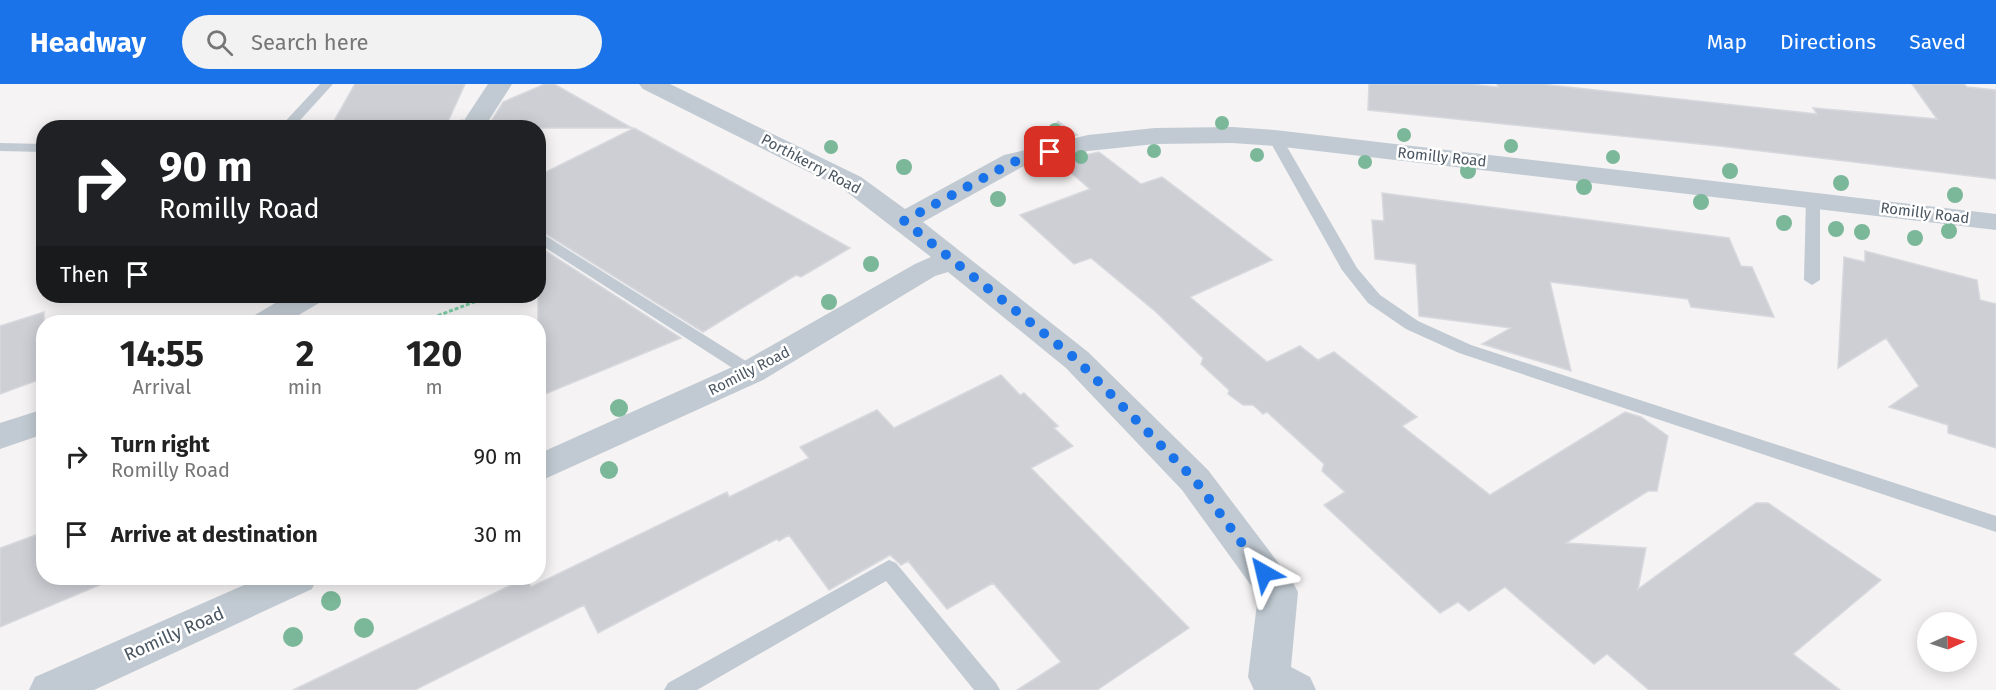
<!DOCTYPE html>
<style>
body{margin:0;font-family:"Fira Sans",sans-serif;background:#f2f2f2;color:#222;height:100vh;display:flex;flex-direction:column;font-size:22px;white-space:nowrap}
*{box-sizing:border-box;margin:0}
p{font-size:20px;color:#767676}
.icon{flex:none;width:33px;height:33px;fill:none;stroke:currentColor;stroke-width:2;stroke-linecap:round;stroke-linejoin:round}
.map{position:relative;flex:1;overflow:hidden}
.side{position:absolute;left:36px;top:231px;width:510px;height:270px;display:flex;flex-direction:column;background:#fff;border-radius:24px;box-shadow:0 3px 15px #0003}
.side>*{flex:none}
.top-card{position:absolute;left:36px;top:36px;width:510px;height:183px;border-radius:24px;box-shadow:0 3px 15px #0003;background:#202124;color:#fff;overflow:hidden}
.needle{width:39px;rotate:87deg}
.fabs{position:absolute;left:1917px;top:528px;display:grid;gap:12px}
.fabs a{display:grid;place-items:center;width:60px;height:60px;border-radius:50%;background:#fff;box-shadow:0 3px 15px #0003;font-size:30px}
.pin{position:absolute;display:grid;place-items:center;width:51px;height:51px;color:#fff;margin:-26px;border-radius:12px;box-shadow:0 3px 9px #0006}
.me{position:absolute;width:66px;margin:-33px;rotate:323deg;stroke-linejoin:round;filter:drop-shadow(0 0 4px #0008)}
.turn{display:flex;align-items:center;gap:21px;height:126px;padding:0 24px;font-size:27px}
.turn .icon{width:78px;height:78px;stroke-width:2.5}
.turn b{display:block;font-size:42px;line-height:51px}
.then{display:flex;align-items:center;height:57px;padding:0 24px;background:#0003;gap:12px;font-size:22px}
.eta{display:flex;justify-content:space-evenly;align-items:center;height:102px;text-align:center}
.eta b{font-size:36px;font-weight:700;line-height:42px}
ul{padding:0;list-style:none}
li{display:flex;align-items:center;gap:18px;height:78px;padding:0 24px}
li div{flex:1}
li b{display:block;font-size:22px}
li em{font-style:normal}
header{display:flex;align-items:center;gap:36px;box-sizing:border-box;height:84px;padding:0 30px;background:#1a73e8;color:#fff}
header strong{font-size:28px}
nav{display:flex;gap:33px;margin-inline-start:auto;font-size:21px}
.search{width:420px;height:54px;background:#f2f2f2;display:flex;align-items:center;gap:15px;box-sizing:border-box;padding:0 21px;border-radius:33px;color:#767676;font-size:22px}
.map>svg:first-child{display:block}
</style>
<header>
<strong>Headway</strong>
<div class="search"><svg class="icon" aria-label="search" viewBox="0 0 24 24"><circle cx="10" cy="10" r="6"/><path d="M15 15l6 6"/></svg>Search here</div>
<nav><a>Map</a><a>Directions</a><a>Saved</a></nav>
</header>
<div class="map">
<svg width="1996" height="606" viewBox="0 0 1996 606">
<rect width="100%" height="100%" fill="#f5f3f3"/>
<path fill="#cdcfd5" stroke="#d7d9de" stroke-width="1.5" d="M355,0h110l-19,42 16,-6 -5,8h-127z
M545,0h9l78,44h-145l16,-26z
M1369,0h99l30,3 -1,-3h43l277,30 -4,-6 124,11 -25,-35h52l3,3 29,3v89l-277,-33 -351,-36z
M1058,37l19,14 -38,9z
M634,44l71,39 145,81 -49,29 -5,-2 -93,57 -165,-103v-53z
M1099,68l42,32 21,-7 110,83 -82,37 77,65 33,-16 18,14 16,-8 83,65 -15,9 88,69 135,-83 16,5 27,19 -11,55h-9l-82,52 80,5 -8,41 118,-86h12l113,77 -88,74 47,36h-191l-42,-36 -13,10 -89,-77 -36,24 -11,-9 -18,11 -116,-108 21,-13 -23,-21 2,-7 -57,-52 -4,2 -10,-9h-10l-15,-11 1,-4 -28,-26 2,-6 -47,-46 -65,-54 -17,6 -54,-49 70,-26 -33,-28z
M1382,109l347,45 12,28 11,1 22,50 -83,-10 -3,-8 -138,-17 21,89 -89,-27 29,-16 -92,-12 -3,-52 -41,-5 -3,-39 12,1z
M538,162l143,92 -143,59z
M1865,167l112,29 3,20 16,4v144l-48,-15v-8l-59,-18 30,-21 -33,-48 -48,30 6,-111 21,5z
M44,228v66l-44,16v-68z
M1001,291l19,20 4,-2 34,33 -4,2 19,18 -42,22 158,160 -92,62h-80l44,-28 -68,-79 -46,26 -39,-48 -7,4 -11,-10 -61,35 -40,-55 -10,6 -2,-2 -179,94 -14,-28 -169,85h-122l233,-112 5,9 196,-95 2,5 80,-39 -9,-11 77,-37 17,18z
M44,448v46h72l-116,49v-79z"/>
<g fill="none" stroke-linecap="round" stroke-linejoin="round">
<path stroke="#7ad0a6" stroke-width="3" stroke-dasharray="4 2" stroke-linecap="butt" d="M421,238l69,-26"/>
<path fill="#c1cad2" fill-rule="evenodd" d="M320,0h13l-40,44h-14z
M1275,50l7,4 75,130 23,27 38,26 53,24 525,171v16l-537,-179 -53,-24 -38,-26 -26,-33 -74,-132z
M0,59l44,1v8l-44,-1z
M1813,112l7,4v80l-8,5 -8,-5 2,-80z
M538,147l219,137 3,4 -3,4h-12l-207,-133z
M889,476l7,3 100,120 4,7h-26l-88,-109 -189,109h-33l4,-7z"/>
<path fill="#c1cad2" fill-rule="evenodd" d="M488,0h24l-28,44h-25z
M639,0h31l191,93 44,32 99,-54 84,-20 67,-7 77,-1 43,3 721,84v16l-721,-84 -43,-3 -77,1 -67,7 -66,16 -99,55 165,130 120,118 84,111 6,11 -7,75 19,10 6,13h-62l-6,-13 10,-82 -76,-105 -116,-122 -118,-96 -13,4 -172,104 -225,102v-28l201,-90 176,-100 16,-7 -88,-68 -200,-100z
M287,212h36l-4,7 -32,19h-36l4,-7z
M44,325v25l-44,15v-26z
M260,494h57l-5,11 -218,101h-65l6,-13z"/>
</g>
<g fill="#7bb799">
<circle cx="1222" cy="39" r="7"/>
<circle cx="1055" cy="46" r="7"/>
<circle cx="1404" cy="51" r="7"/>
<circle cx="1511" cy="62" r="7"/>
<circle cx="831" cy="63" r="7"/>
<circle cx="1154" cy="67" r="7"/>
<circle cx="1257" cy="71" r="7"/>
<circle cx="1081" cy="73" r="7"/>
<circle cx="1613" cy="73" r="7"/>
<circle cx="1365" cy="78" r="7"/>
<circle cx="904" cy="83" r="8"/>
<circle cx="1468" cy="87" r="8"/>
<circle cx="1730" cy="87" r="8"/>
<circle cx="1841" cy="99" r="8"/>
<circle cx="1584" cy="103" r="8"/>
<circle cx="1955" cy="111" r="8"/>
<circle cx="998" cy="115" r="8"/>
<circle cx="1701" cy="118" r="8"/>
<circle cx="1784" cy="139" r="8"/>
<circle cx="1836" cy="145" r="8"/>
<circle cx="1949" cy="147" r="8"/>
<circle cx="1862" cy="148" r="8"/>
<circle cx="1915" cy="154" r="8"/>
<circle cx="871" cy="180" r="8"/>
<circle cx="829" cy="218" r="8"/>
<circle cx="619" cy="324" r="9"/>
<circle cx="609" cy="386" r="9"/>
<circle cx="331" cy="517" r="10"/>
<circle cx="364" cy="544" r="10"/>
<circle cx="293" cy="553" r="10"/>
</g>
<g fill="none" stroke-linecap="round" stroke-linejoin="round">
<path stroke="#1a73e8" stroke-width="10" stroke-dasharray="0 18" d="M1050,68l-37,10 -109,59 173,139 118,120 69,93"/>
</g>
<g text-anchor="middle" stroke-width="5" stroke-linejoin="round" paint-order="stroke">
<g font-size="15" fill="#4a5661" stroke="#fff">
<text transform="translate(1442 73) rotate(6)" y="5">Romilly Road</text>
<text transform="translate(811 80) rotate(28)" y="5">Porthkerry Road</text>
<text transform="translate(1925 129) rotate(7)" y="5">Romilly Road</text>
<text transform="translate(749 287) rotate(-27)" y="5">Romilly Road</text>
</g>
<g font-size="18" fill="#4a5661" stroke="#fff">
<text transform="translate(174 550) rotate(-24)" y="6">Romilly Road</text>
</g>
</g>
</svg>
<div class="fabs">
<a><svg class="needle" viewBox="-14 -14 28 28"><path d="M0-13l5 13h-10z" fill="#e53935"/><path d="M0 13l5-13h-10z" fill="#767676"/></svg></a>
</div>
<div class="pin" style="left:1050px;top:68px;background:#d93025"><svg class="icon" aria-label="arrive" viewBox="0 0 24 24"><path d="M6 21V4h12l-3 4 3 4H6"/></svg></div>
<svg class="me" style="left:1264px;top:489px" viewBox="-20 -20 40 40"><path d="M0-17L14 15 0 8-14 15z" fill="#1a73e8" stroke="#fff" stroke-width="4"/></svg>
<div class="top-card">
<div class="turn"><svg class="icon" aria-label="right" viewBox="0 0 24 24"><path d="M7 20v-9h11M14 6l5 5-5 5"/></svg><div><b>90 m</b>Romilly Road</div></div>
<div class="then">Then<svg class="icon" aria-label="arrive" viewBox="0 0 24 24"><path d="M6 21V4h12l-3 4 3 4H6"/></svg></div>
</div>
<section class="side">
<div class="eta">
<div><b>14:55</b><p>Arrival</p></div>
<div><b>2</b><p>min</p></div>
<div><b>120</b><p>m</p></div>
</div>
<ul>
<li><svg class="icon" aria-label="right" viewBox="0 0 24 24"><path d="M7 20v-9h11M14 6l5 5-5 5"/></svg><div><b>Turn right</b><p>Romilly Road</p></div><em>90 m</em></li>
<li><svg class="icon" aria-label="arrive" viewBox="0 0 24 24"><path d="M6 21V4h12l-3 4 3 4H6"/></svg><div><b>Arrive at destination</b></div><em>30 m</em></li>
</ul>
</section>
</div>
